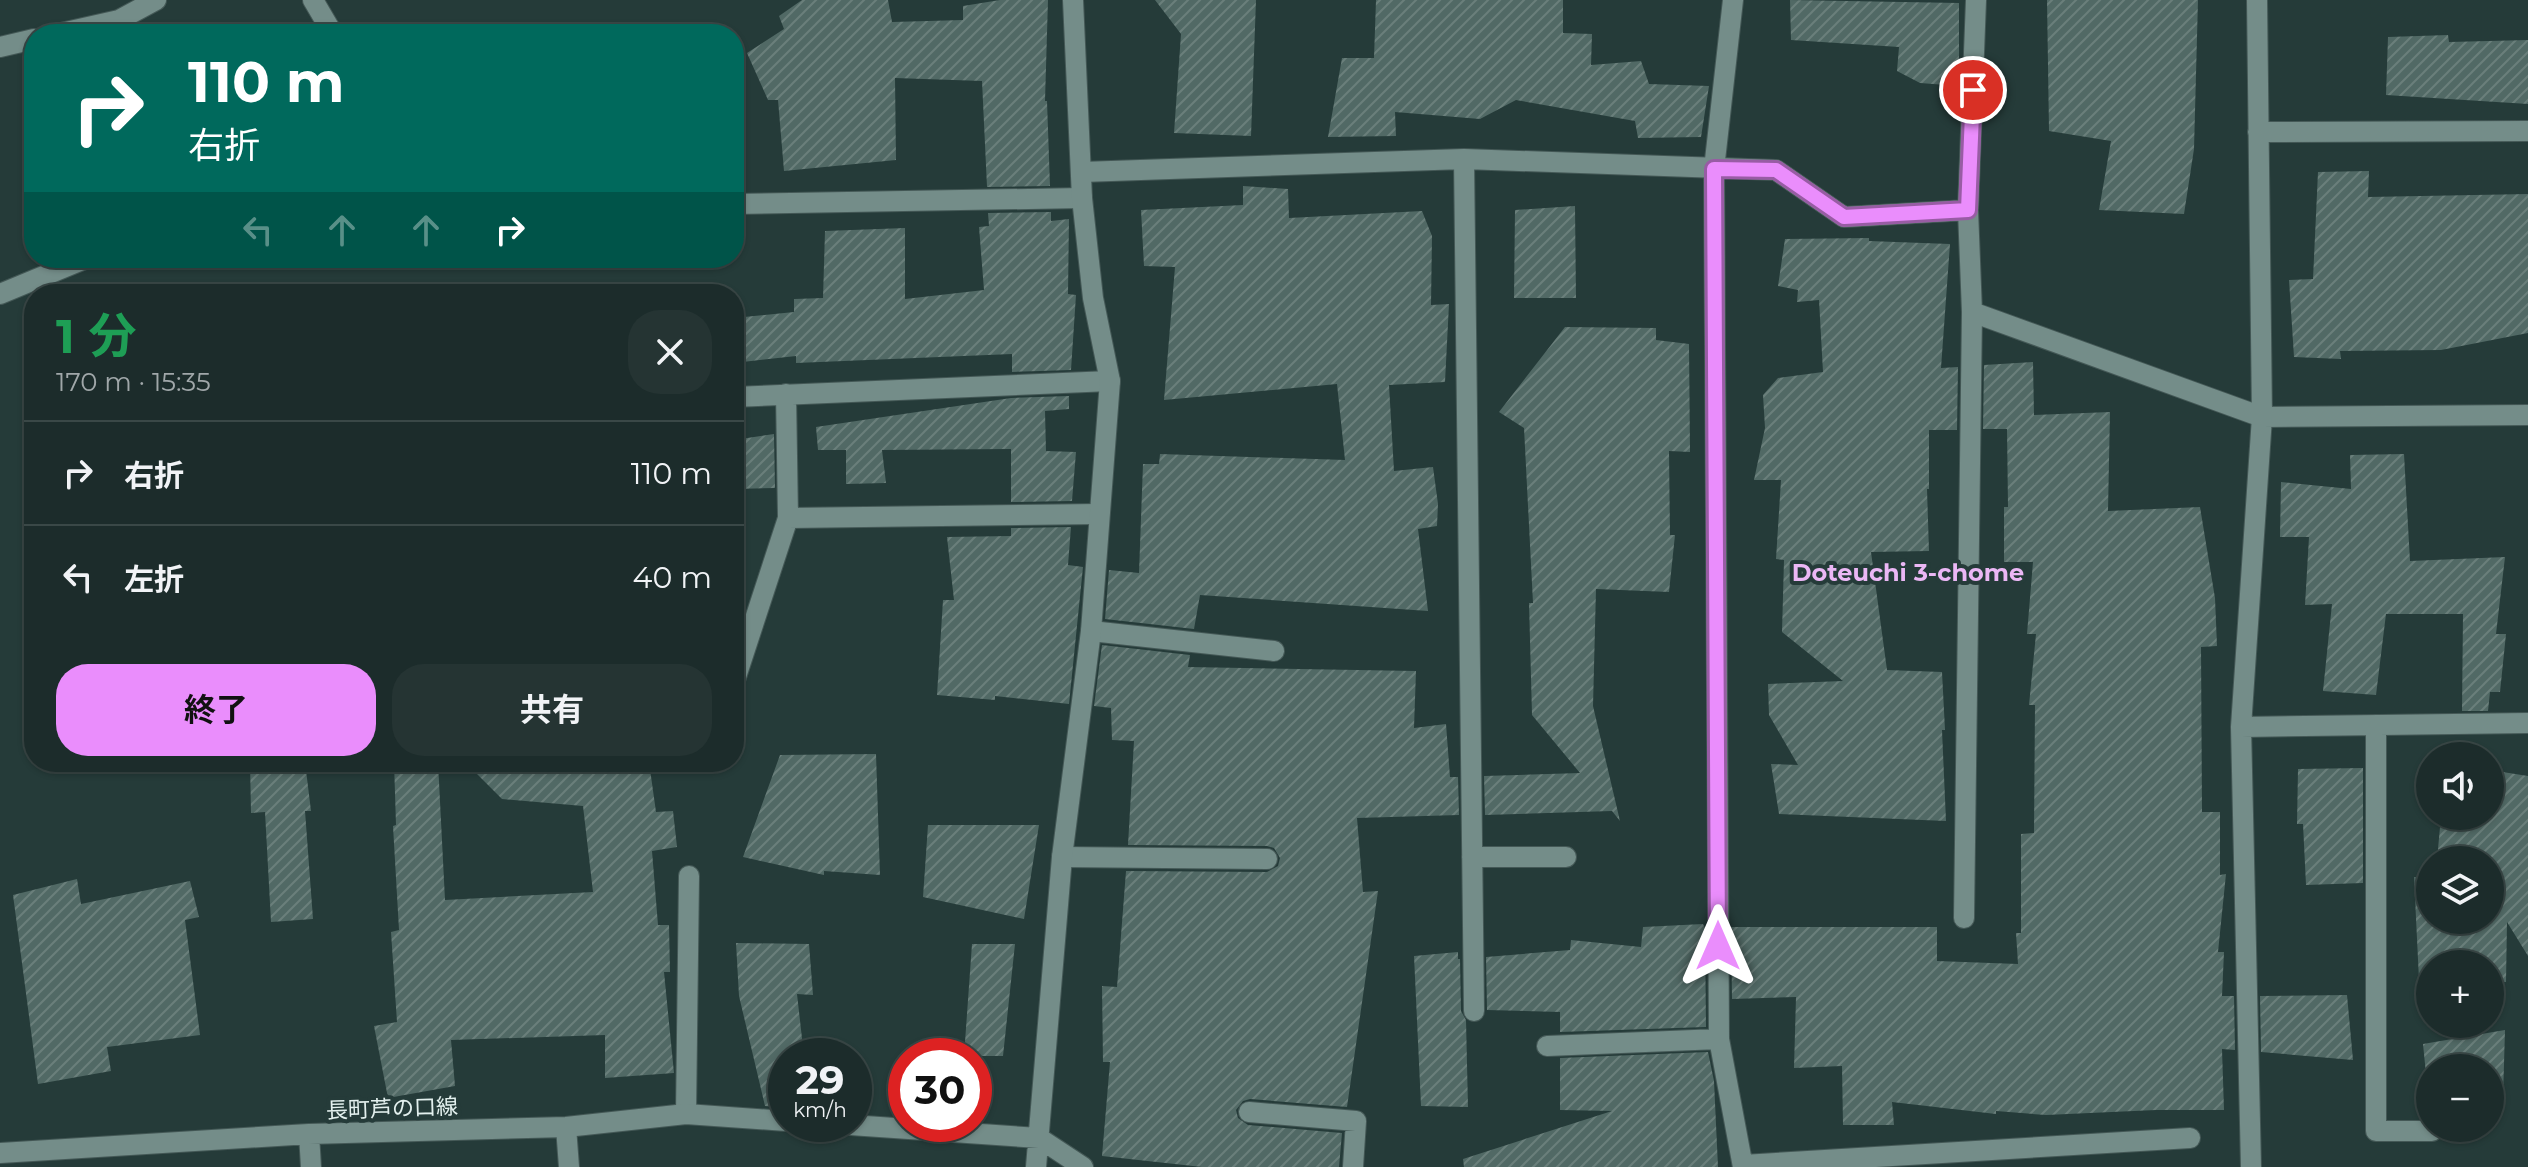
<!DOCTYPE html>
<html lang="ja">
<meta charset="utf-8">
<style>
body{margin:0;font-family:Montserrat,"Noto Sans JP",sans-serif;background:#253433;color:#f1f3f6;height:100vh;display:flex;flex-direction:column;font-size:30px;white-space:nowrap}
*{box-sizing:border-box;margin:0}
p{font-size:26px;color:#a0a7a9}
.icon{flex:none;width:44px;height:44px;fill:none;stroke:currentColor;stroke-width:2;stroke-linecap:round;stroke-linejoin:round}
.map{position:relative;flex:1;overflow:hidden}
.drawer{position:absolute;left:24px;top:284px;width:720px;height:488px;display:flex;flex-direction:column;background:#1c2c2b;border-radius:32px;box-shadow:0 2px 6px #0004,0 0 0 2px #3a4847}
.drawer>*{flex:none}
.top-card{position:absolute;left:24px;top:24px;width:720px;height:244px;border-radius:32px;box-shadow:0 2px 6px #0004,0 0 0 2px #3a4847;background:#00695c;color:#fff;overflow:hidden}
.controls{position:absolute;left:2416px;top:742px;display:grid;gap:16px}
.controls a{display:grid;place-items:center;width:88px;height:88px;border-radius:50%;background:#1c2c2b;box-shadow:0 2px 6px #0004,0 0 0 2px #3a4847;font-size:40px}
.speed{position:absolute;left:768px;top:1038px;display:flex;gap:16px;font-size:40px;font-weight:700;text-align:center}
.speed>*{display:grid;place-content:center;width:104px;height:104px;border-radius:50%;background:#1c2c2b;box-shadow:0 2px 6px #0004,0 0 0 2px #3a4847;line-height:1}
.speed small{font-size:20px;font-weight:400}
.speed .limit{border:12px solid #d22;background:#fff;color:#111}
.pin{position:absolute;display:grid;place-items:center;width:68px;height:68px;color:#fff;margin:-34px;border:4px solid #fff;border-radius:50%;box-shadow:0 2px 8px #0007}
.me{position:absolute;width:88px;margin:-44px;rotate:0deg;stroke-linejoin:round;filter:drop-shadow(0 0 6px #0008)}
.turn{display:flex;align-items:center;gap:28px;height:168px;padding:0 32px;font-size:36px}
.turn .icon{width:104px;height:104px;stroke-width:2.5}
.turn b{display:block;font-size:56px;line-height:68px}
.lanes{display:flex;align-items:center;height:76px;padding:0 32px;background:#0003;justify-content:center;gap:40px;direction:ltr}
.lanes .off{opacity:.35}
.round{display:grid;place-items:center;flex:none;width:84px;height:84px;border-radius:32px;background:#253433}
.headline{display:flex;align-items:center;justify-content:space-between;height:136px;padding:0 32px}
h1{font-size:48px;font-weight:700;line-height:60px;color:#1e9e55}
.primary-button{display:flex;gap:16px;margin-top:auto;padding:16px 32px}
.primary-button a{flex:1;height:92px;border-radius:32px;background:#ea8dfc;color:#111;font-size:32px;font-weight:700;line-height:92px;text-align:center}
.primary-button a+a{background:#253433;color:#f1f3f6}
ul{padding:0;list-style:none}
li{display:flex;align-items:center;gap:24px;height:104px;padding:0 32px;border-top:2px solid #3a4847}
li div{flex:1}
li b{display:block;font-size:30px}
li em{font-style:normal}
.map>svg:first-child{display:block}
</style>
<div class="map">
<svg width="2528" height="1167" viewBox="0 0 2528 1167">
<defs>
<pattern id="building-hatch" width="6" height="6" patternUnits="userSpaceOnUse" patternTransform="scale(2)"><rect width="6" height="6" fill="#516965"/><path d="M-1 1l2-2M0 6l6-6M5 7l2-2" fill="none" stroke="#6a7f7b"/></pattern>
</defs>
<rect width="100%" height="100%" fill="#253b39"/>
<path fill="url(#building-hatch)" d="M802,0h86l4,22 71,-2v-14l37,-6h48l-3,101h2l3,85 -63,1 -5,-106 -87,-3 1,82 -112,11 -6,-71h-10l-21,-47 37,-24 -5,-13z
M1155,0h101l-5,136 -77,-3 7,-99z
M1376,0h187v33l29,1 -1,31 50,-4 8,23 60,2 -8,51 -63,1 -3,-17 -119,-21 -36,19 -85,-7 1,24 -68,1 14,-79h32z
M1790,0l169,3v83l-39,-3 -23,-12 2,-24 -108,-7z
M2047,0h151l-4,149 -10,65 -85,-4 12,-69 -62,-10z
M2448,35l1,7 79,-2v64l-142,-9 2,-58z
M2369,171l-1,26 160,-3v139l-87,17 -101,1 1,8 -47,-2 -5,-77 24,-1 5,-107z
M1243,186l45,3 1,29 133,-7 10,25 -1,69 18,-1 -4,78 -56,3 5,86 39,-4 5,37 -1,22 -19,3 10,82 -228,-16 -6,34 -89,-10 4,-49 30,3 4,-109h16l1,-10 185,6 -8,-76 -173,16 11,-133 -31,-1 -3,-56 102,-5z
M1575,206l1,92h-62l1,-88z
M1051,212v9l18,-2 -1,75 8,1 -5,75 -59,2v-18l-216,9v-7l-62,7v-45l60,-6v-13l29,-1 2,-67 80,-3v71l79,-9 -5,-63 10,-1 -1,-13z
M1869,238v3l81,3 -9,124 17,-1 -1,63h-28v59h-2l2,62 -58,1 16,118 55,2 3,58h-3l4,91 -167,-7 -8,-50 27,1 -29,-50 -1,-31 75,-3 -61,-49 2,-72 -8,-1 5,-79h-27l11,-52 -2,-33 15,-17 45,-6 -4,-72 -22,2 1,-12 -20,-4 7,-47z
M1565,327l91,1v12l33,4 1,108 -21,-1 1,84h5l-6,57 -73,-3 -3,117 27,115 -8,-10 -127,4 -1,-39 96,-3 -48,-58 -3,-112h4l-9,-175 -25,-16z
M2033,362l1,53 76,-3 -2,99 92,-4 15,91 2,48 -16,1 1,165h18v63l6,-1 -8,78h6l-2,44h12l1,54 -13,-1 2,61h-68l-110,5 -50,-4v3l-104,-12 2,23h-51l-1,-59 -48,2 2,-71 -64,2 -1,-72h206v34l81,3 -2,-31h5v-99l13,-1 1,-128h-6l7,-71h-9l6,-72h-29v-55h4l-1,-78h-24l1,-64z
M1069,396v13l-24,2 1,40 30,1 -4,49 -61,1v-53l-129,1 4,33 -40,1v-34h-28l-2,-23 195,-29z
M774,434l1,54 -41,1v-49z
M2404,454l6,107 95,-4 -9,77h10l-6,58h-10l-2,19h-26l1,-97h-77l-10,81 -53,-4 9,-87 -27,1 4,-68h-29l1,-55 70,7 -1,-34z
M1071,527l-3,38 15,2 -14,137 -74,-8v4l-58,-5 6,-95h11l-7,-63 64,-1v-8z
M1102,645l88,10 -2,12 228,4 -2,57 32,-4 4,53h8l1,38 -102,3 6,74 15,-1 -31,216 -97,-8 -7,2 -7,9 2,8 10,7 94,8 -3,34h-137l-100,-11 8,-94h-7l-1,-76 15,1 9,-116 141,1 11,-6 2,-8 -6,-10 -7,-2 -139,-1 6,-104 -22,-1 -1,-32 -17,-2z
M876,754l4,121 -56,-4v4l-81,-18 37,-102z
M250,762h55l6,49h-6l8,108 -42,3 -6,-110 -14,1z
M394,762h44l7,138 148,-8 -10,-86 -81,-7 -37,-37h184l7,50 17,-1 4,36 -25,4 6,74h11l1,47h-6l10,101 -69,5v-43l-154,5 4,46 -67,12 -14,-72 23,-4 -6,-90 8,-2 -6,-104 3,-1z
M2363,768v115l-57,2 -3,-61h-6l1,-55z
M2490,770l38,6v180l-21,-34 -1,60h-16v-18h-60v16h-11l-5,-103h16v43h60v-60h-53l4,-44h49z
M928,825h111l-15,94 -101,-22z
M77,879l4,25 109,-23 9,36 -14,3 15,115 -93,12 4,24 -73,13 -25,-189z
M1703,924l2,4 1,99 -146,5v-20l-73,-2 -1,-53 84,-7 1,-10 70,7 2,-20z
M736,943l73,1 4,51 -16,-1 7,62h-18v52l-21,-2 -26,-110z
M972,944h43l-12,112h-39z
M1458,952v7h2l1,52 5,9 2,87 -47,-1 -7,-150z
M2347,995l6,65 -92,-8 -1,-56z
M2505,1030l-2,68h-13v-30h-60v26h-2l-5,-50z
M1708,1052l6,29 4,86h-254l-1,-8 149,-48 -52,-1v-52z"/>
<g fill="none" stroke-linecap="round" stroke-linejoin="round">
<g stroke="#445856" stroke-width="22">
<path id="service" d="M734,204l348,-6
M786,394l2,124
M734,397l376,-16
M1091,631l183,20
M734,683l54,-165 310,-4
M1062,857l205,2
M686,1114l3,-238"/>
</g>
<g stroke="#445856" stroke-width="22">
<path id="minor" d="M313,0l20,34
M1733,0l-19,169 5,870 24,128
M57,34l62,-14 37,-20
M0,47l34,-8
M2258,132l270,-1
M1464,159l10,852
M1082,172l382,-13 312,11 68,47 124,-7
M0,294l87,-36
M1972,312l290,105 266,-2
M2376,725v406h56
M2241,727l287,-4
M1472,857h94
M1964,918l8,-606 -4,-102 8,-210
M1547,1046l172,-7
M1249,1112l107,9 -3,46
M836,1124l203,14 44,29
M566,1127l3,40
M309,1134l2,33
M0,1153l309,-19 257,-7 120,-13 100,7
M1743,1165l447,-27
M1036,1167l26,-310 29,-226 19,-250 -17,-83 -11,-100 -9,-198
M2251,1167l-10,-440 21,-310 -5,-417"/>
</g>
<use href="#service" stroke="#748d89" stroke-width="20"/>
<use href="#minor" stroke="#748d89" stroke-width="20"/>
</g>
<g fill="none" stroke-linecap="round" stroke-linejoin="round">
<g stroke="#985ca4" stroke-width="20">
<path id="route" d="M1718,946l-4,-777 62,1 68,47 124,-7 5,-120"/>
</g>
<use href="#route" stroke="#ea8dfc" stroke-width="14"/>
</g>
<g text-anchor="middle" stroke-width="8" stroke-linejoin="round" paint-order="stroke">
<g font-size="22" fill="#e3f0ee" stroke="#253b39">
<text transform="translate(392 1108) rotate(-2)" y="8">長町芦の口線</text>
</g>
<g font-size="24" font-weight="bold" fill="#ebb7f5" stroke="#253b39">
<text x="1908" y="581">Doteuchi 3-chome</text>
</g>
</g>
</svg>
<div class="controls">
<a><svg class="icon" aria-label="sound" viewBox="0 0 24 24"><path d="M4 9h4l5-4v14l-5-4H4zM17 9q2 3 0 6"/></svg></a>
<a><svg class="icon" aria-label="layers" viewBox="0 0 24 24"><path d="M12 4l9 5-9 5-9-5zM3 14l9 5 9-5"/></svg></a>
<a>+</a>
<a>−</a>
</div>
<div class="speed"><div>29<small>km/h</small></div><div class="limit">30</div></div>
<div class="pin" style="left:1973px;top:90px;background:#d93025"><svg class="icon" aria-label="arrive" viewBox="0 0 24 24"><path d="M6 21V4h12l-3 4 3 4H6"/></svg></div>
<svg class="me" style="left:1718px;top:946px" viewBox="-20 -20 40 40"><path d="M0-17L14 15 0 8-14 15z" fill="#ea8dfc" stroke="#fff" stroke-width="4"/></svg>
<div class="top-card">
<div class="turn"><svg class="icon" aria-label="right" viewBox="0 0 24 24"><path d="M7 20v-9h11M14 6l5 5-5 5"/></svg><div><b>110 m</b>右折</div></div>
<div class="lanes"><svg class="icon off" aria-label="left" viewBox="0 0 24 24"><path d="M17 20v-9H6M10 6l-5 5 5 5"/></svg><svg class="icon off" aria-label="ahead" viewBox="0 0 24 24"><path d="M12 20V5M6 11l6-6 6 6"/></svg><svg class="icon off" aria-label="ahead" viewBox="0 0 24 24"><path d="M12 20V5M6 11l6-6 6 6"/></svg><svg class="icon" aria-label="right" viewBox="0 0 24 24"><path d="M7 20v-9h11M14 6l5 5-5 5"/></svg></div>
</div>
<section class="drawer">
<div class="headline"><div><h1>1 分</h1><p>170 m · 15:35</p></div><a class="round"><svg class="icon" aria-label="close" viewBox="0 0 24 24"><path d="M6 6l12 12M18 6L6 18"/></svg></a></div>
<ul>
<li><svg class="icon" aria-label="right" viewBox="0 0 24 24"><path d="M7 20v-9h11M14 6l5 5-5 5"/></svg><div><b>右折</b></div><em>110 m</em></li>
<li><svg class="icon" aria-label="left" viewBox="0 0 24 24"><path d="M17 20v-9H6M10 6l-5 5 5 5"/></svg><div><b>左折</b></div><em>40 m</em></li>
</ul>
<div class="primary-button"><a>終了</a><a>共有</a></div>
</section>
</div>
